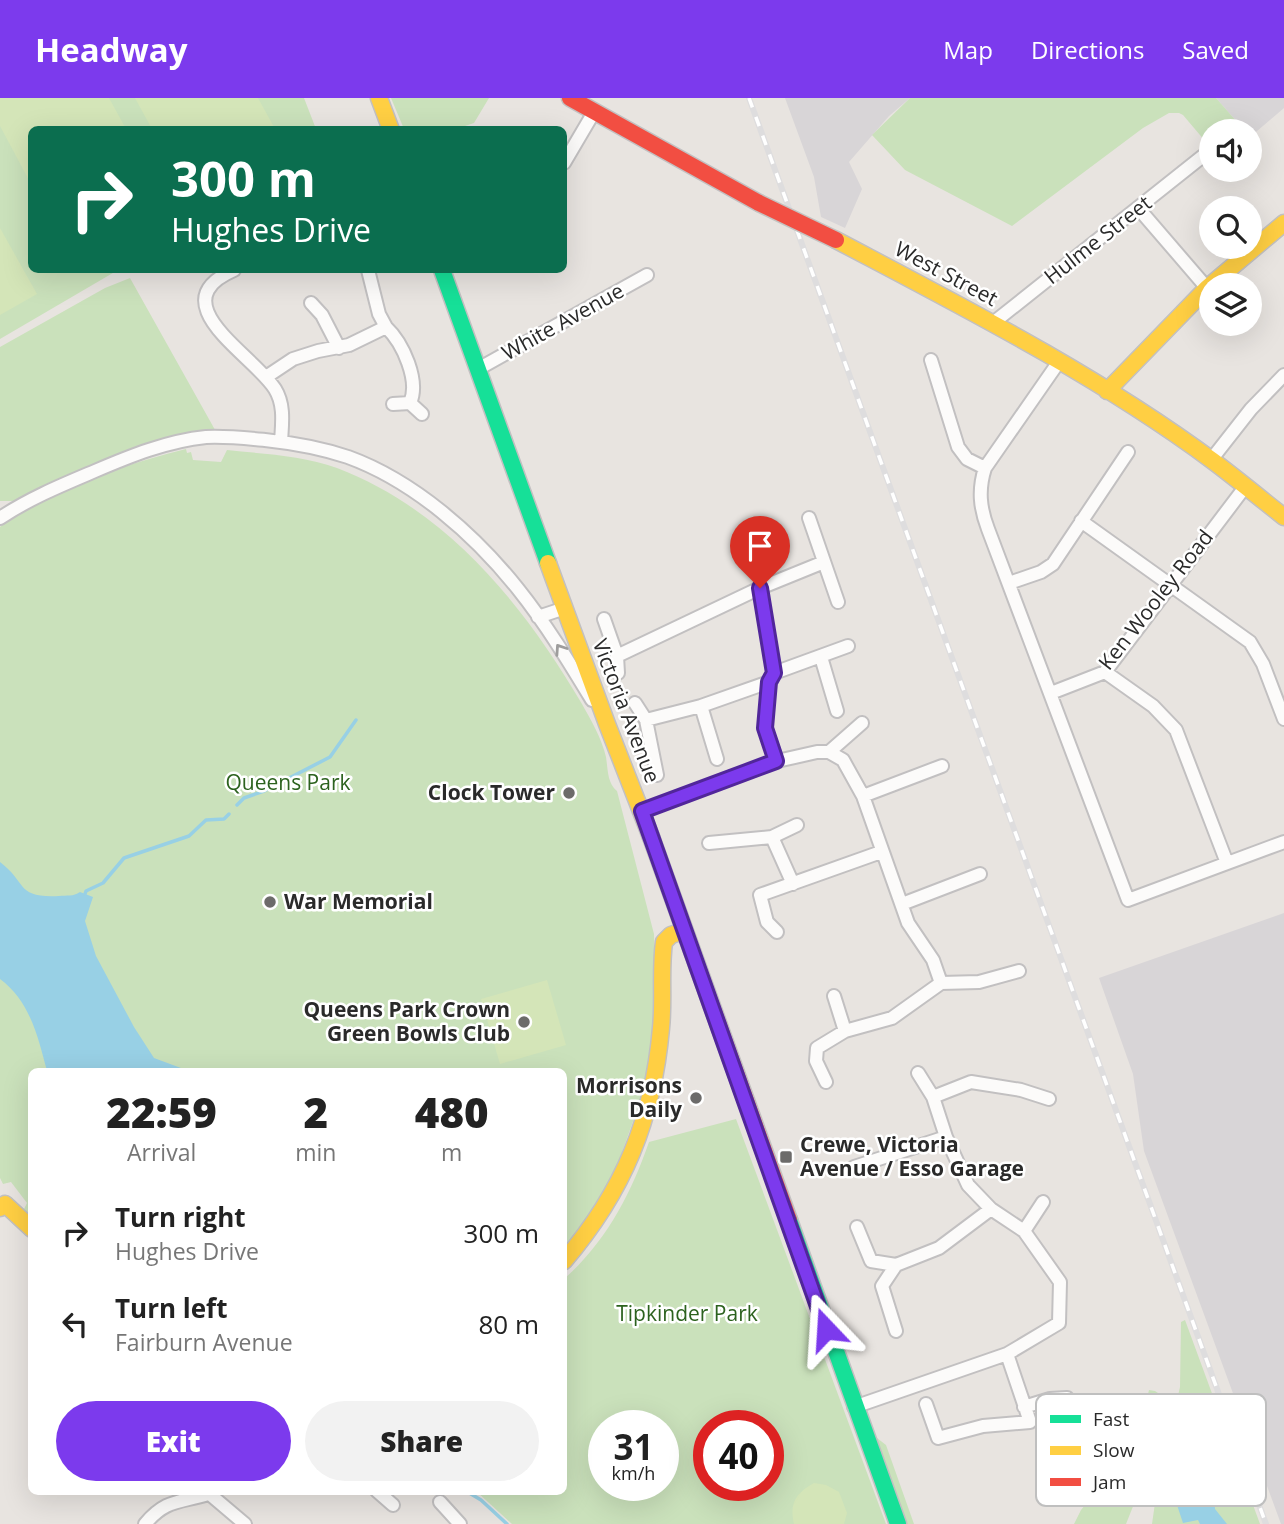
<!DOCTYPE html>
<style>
body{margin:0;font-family:"Open Sans",sans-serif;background:#f2f2f2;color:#222;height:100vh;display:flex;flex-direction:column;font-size:26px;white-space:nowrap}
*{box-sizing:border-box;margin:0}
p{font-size:23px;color:#767676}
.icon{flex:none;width:38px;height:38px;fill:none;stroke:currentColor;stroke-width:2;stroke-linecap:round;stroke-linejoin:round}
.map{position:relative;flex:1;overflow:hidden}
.details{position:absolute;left:28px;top:970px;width:539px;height:427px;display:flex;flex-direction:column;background:#fff;border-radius:10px;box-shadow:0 7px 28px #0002}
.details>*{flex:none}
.hud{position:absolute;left:28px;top:28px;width:539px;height:147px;border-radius:10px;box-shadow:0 7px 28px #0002;background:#0b6e4f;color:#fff;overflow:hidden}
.fabs{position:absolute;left:1199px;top:21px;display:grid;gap:14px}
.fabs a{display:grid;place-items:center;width:63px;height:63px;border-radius:50%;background:#fff;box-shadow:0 7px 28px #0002;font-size:35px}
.speed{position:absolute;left:588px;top:1312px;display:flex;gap:14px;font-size:35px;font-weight:700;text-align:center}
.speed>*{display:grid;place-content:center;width:91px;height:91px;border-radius:50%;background:#fff;box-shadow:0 7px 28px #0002;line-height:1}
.speed small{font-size:18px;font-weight:400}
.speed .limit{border:10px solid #d22;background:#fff;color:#111}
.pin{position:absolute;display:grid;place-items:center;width:60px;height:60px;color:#fff;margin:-72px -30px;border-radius:50% 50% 50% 0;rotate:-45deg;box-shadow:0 0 7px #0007}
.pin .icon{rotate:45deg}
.me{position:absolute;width:77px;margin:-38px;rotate:340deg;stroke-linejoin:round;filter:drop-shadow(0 0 5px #0008)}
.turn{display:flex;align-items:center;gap:24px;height:147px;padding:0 28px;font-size:32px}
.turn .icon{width:91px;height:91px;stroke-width:2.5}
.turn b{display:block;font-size:49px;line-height:60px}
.eta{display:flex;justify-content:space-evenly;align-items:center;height:119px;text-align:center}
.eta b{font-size:42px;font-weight:800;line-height:49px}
.button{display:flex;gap:14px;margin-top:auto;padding:14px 28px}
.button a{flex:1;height:80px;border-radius:42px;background:#7c3aed;color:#fff;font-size:28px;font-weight:800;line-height:80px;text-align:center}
.button a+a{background:#f2f2f2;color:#222}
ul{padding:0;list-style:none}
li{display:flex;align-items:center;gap:21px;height:91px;padding:0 28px}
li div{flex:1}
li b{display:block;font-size:26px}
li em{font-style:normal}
header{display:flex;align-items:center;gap:42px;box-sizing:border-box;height:98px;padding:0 35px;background:#7c3aed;color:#fff}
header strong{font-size:33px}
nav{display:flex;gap:38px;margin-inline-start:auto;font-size:24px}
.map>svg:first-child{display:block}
</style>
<header>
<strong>Headway</strong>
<nav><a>Map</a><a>Directions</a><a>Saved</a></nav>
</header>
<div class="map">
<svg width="1284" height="1426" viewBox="0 0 1284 1426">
<rect width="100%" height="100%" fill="#e8e4e0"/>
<path fill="#d8d5d7" d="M785,0h125l-21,18 -40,46 13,27 -17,39 -24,-11 -7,-40z
M1216,0h68v10l-34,29v-6h-5z
M1284,815v611h-3l-137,-373 -11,-77 -34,-96z"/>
<path fill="#cae1bb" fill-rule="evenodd" d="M0,0h304l12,31 -284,1v140h86l-118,69z
M391,0h98l-15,25 -18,6h-52z
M910,0h306l29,33h-34v17l-28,-33 -4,-2h-10l-26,15 -131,98 -107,-56 -33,-35z
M130,180l89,159h-53l-141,64h-25v-154l105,-59z
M186,351l1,4 4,-1 2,8 28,2 6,-12c36,4 75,5 110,18 110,42 187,137 245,236 9,16 20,35 24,53 2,12 1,26 11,34l37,143 1,80 -9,71 -26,73 -21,44 -35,46v-177h-532l-1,145 -7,-7 3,-6 -16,-21 -8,2 -3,-6v-651c10,-11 23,-16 36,-24 48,-25 98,-41 150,-54z
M736,1021l150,405h-374l-36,-33h88v-212c42,-37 67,-85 85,-137zM604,1328h59v60h-59zM709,1328h59v60h-59z
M1185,1222l75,204h-108l6,-42 22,-95 1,-65z
M1149,1292l6,1 12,8 -6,37 -35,88h-52l7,-14 44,-53 13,-6 7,-9 9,-39 -6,-9z
M872,1340h5l9,7 28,79h-11z"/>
<path fill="#d4e5b8" d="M0,0h109l17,31 -94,1 -1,54 -31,-58z
M135,0h123l17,31h-123z
M0,130l37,66 -37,21z
M547,882l19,65 -66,19 -19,-65z
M814,1385l12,2 13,7 8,21 -3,11h-50c-5,-21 2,-31 20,-41z"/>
<path fill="#98d0e5" d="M0,764c28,21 15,36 59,34 8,-1 14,1 21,-4l13,5 -8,24 11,35 38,71 20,31 35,13h-56l-12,-2 -8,2h-66c-9,-34 -17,-70 -47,-92z
M1204,1387l10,8 1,16 12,15h-27l-2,-4 -15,3 -7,-21 17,-14z"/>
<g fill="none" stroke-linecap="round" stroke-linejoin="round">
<path stroke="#98d0e5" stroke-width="3.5" d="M237,707l7,-7 20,-7 66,-34 26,-37
M85,796l1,-3 17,-8 21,-25 65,-22 17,-16 18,-1 5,-5
M466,1393l15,9 26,24"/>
<g stroke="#c2c0c1" stroke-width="16">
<path id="street" d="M564,65l30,-51
M1139,111l68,79
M234,172c-76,33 20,85 41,119 10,16 7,35 6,53
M368,172l11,44 7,13
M311,205l11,12 17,33
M993,225l210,-167
M931,262l27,87 9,12 18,9
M1058,265l-73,105c-7,22 -5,40 3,61l140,371 156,-58
M478,271l169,-94
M266,279l27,-18 25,-8 31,-6 37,-18c17,16 34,54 24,76
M393,306l17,-1 12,11
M1211,362l40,-51 33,-34
M0,420c30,-20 62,-33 95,-47 35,-15 72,-30 111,-34 20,-1 39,1 59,3 28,3 56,8 83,17 66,24 127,78 170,132 28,35 51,73 74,111
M809,420l29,84
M1081,423l169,121 13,22 21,55
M1009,485l32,-11 12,-8 75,-112
M760,490l14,85 -5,9 -4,46 12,33
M538,519l27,-9
M604,521l13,37 143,-68 64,-26
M617,558l1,17
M821,559l16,54
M1105,574l48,34 23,24 51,133
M774,575l74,-27
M1051,595l54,-21 140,-185
M635,605l11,17
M829,654l33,-29
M717,661l-16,-53 68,-24
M657,677l-11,-55 55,-14
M863,698l79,-30
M642,713l135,-50 40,-9h12l14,8 20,36 45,127 25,37 8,23 -49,35 -47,13 -28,17 -1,13 10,21
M772,739l21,47
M709,745l63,-6 25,-12
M902,806l78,-30
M777,834l-10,-10 -7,-27 121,-43
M941,885l38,-1 40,-11
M834,898l11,35
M933,999l38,-15 50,8 28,9
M854,1069l92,-30
M857,1129l14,34 25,4
M1024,1133l19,-29
M896,1233l-14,-45 14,-21 43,-17 52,-39
M926,1306l12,34 45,-12 47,-4 -23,-68
M854,1309l153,-53 52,-31 1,-41 -36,-51 -33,-22 -23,-24 -22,-48 -13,-40 -15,-24
M1024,1309l26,-8 17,-1c13,18 20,33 16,55l-20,13
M206,1393l39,33
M377,1393l16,14
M440,1404l20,22
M145,1426c21,-25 34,-21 63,-30"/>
</g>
<g stroke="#c2c0c1" stroke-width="19">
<path id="fast" d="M442,172l106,293
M789,1122l109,304"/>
</g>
<g stroke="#c2c0c1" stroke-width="19">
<path id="slow" d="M379,0l12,32
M836,142c127,67 261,135 377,221 24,18 47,37 71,56
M1107,293l100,-103 77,-65
M548,465l59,161 44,113
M0,1110l5,-4 27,25
M564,1163c60,-70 89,-142 97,-233 3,-29 -1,-57 3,-86l7,-7 13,-4"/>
</g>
<g stroke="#c2c0c1" stroke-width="19">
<path id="jam" d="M570,0l189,105
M651,739l138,383"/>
</g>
<use href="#street" stroke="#fcfbfa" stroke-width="12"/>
<use href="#fast" stroke="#16e098" stroke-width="16"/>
<use href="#slow" stroke="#ffcf43" stroke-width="16"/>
<use href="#jam" stroke="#f24e42" stroke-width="16"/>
<g stroke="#deddde" stroke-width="6">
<path id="rail" d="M749,0l517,1426"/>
</g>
<use href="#rail" stroke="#fff" stroke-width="3.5" stroke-dasharray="10" stroke-linecap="butt"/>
<g stroke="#c4c3c1" stroke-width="19" stroke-linecap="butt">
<path id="jam-bridge" d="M759,105l77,37"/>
</g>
<use href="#jam-bridge" stroke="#f24e42" stroke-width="16"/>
</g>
<defs><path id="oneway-chevron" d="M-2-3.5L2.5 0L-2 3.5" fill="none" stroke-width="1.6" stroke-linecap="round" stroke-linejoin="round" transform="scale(1.75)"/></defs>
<use stroke="#9e9d9c" href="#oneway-chevron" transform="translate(560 551) rotate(-124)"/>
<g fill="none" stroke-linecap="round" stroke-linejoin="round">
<g stroke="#51269a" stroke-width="18">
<path id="route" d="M760,490l14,85 -5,9 -4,46 11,33 -134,50 184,518"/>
</g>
<use href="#route" stroke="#7c3aed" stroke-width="12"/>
</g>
<g fill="#6c6b6a" stroke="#fff" stroke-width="2.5">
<circle cx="569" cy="695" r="7"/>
<circle cx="270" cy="804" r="7"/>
<circle cx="524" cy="924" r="7"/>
<circle cx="696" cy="1000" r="7"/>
<rect x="779" y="1052" width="14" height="14" rx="3.5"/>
</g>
<g text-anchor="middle" stroke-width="5" stroke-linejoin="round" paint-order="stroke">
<g font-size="21" fill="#2a2a2a" stroke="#fff">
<text transform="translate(1098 142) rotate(-38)" y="7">Hulme Street</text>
<text transform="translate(946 176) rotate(28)" y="7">West Street</text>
<text transform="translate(563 224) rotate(-29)" y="7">White Avenue</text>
<text transform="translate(1156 502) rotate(-52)" y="7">Ken Wooley Road</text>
<text transform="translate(626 613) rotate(69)" y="7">Victoria Avenue</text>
</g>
<g font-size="21" fill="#2c621e" stroke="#fff">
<text x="288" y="692">Queens Park</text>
<text x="687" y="1223">Tipkinder Park</text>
</g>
<g font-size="21" font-weight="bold" fill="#2a2a2a" stroke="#fff" text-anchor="end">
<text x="555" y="702">Clock Tower</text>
<text x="284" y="811" text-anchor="start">War Memorial</text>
<text x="510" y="919">Queens Park Crown<tspan x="510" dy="24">Green Bowls Club</tspan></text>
<text x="682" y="995">Morrisons<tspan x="682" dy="24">Daily</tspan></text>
<text x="800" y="1054" text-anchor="start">Crewe, Victoria<tspan x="800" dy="24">Avenue / Esso Garage</tspan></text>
</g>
</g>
<rect x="1036" y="1296" width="230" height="112" rx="10" fill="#fff" stroke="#bfbfbf" stroke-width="2"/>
<rect x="1050" y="1317" width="31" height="8" fill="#16e098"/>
<rect x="1050" y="1348" width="31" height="9" fill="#ffcf43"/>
<rect x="1050" y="1380" width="31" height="8" fill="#f24e42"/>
<g font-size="19" fill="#2a2a2a">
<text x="1093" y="1328">Fast</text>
<text x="1093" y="1359">Slow</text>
<text x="1093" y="1391">Jam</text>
</g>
</svg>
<div class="fabs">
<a><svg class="icon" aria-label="sound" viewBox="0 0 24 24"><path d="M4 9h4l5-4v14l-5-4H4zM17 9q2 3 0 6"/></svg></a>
<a><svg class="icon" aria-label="search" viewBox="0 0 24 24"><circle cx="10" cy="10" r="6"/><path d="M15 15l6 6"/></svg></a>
<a><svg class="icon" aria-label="layers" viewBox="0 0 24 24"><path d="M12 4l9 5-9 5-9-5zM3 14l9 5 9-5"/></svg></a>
</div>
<div class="speed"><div>31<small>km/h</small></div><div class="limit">40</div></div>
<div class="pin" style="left:760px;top:490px;background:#d93025"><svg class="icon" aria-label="arrive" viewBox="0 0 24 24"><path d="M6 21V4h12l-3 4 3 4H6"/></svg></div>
<svg class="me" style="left:826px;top:1231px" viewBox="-20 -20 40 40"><path d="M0-17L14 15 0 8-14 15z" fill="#7c3aed" stroke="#fff" stroke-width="4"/></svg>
<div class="hud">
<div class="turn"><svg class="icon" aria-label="right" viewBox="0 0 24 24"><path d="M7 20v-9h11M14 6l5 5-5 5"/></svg><div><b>300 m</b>Hughes Drive</div></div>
</div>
<section class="details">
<div class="eta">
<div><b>22:59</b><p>Arrival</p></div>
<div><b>2</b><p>min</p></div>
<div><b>480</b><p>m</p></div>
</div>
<ul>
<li><svg class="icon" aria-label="right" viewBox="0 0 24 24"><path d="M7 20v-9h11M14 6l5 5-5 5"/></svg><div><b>Turn right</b><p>Hughes Drive</p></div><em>300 m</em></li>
<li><svg class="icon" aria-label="left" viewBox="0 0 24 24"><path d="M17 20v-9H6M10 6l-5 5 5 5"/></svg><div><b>Turn left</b><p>Fairburn Avenue</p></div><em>80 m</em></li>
</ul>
<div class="button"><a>Exit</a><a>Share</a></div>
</section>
</div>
